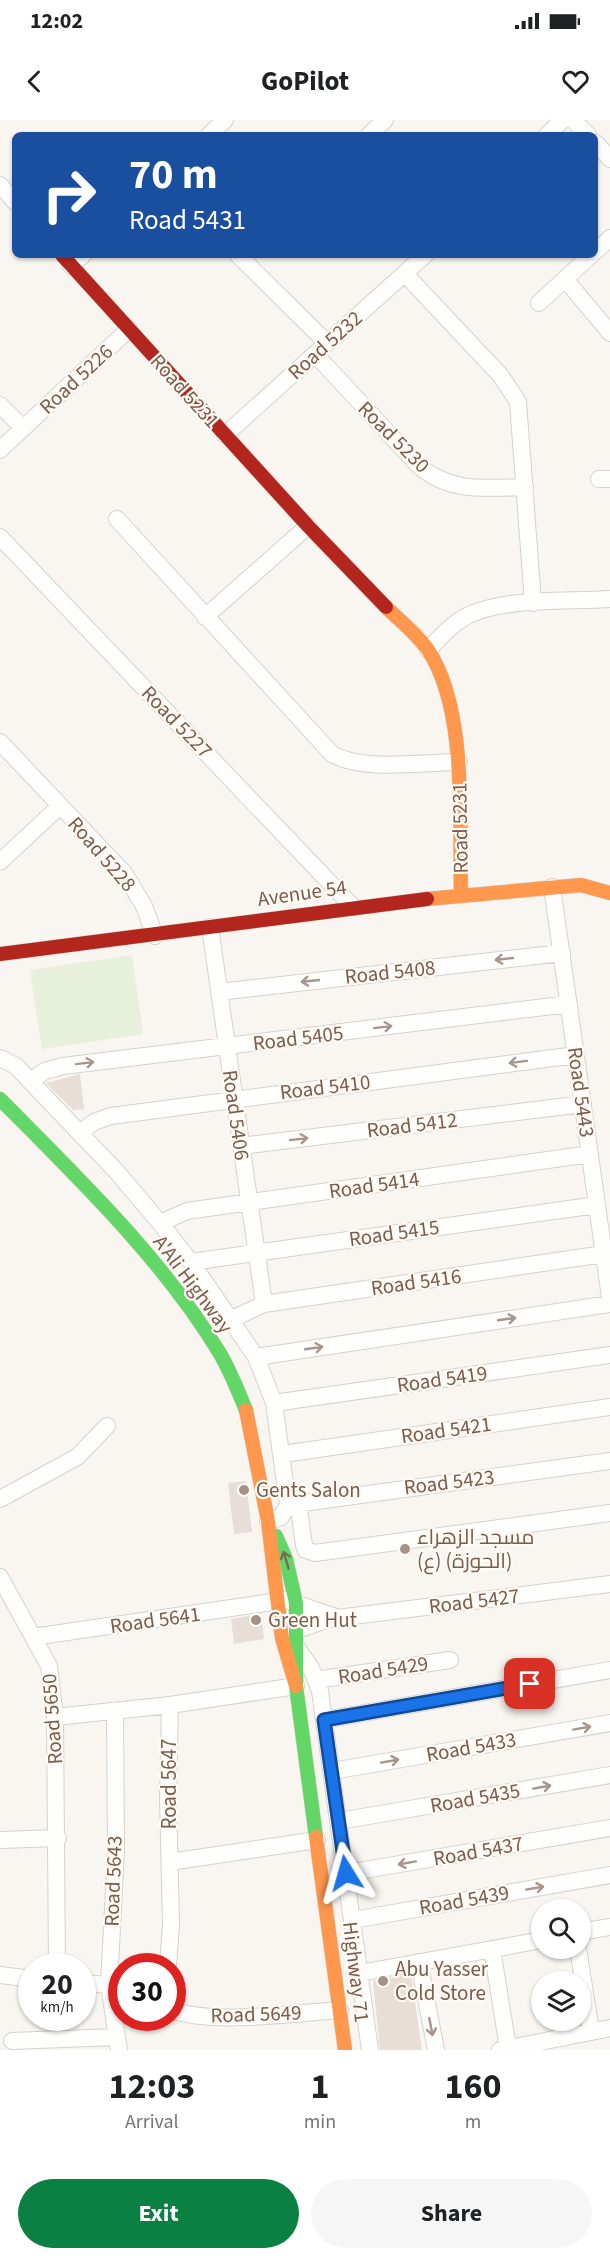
<!DOCTYPE html>
<meta charset="utf-8">
<style>
body{margin:0;font-family:"Source Sans 3",Cairo,sans-serif;background:#f6f6f6;color:#202124;height:100vh;display:flex;flex-direction:column;font-size:22px;white-space:nowrap}
*{box-sizing:border-box;margin:0}
p{font-size:20px;color:#757577}
.icon{flex:none;width:33px;height:33px;fill:none;stroke:currentColor;stroke-width:2;stroke-linecap:round;stroke-linejoin:round}
.map{position:relative;height:1930px;overflow:hidden}
.side{display:flex;flex-direction:column;background:#fff;flex:1}
.side>*{flex:none}
.top-card{position:absolute;left:12px;top:12px;width:586px;height:126px;border-radius:9px;box-shadow:0 2px 4px #0004;background:#1a4fa0;color:#fff;overflow:hidden}
.fabs{position:absolute;left:531px;top:1779px;display:grid;gap:12px}
.fabs a{display:grid;place-items:center;width:60px;height:60px;border-radius:50%;background:#fff;box-shadow:0 2px 4px #0004;font-size:30px}
.speed{position:absolute;left:18px;top:1833px;display:flex;gap:12px;font-size:30px;font-weight:700;text-align:center}
.speed>*{display:grid;place-content:center;width:78px;height:78px;border-radius:50%;background:#fff;box-shadow:0 2px 4px #0004;line-height:1}
.speed small{font-size:15px;font-weight:400}
.speed .limit{border:9px solid #d22;background:#fff;color:#111}
.pin{position:absolute;display:grid;place-items:center;width:51px;height:51px;color:#fff;margin:-26px;border-radius:12px;box-shadow:0 3px 9px #0006}
.me{position:absolute;width:66px;margin:-33px;rotate:352deg;stroke-linejoin:round;filter:drop-shadow(0 0 4px #0008)}
.turn{display:flex;align-items:center;gap:21px;height:126px;padding:0 18px;font-size:27px}
.turn .icon{width:78px;height:78px;stroke-width:2.5}
.turn b{display:block;font-size:42px;line-height:51px}
.eta{display:flex;justify-content:space-evenly;align-items:center;height:102px;text-align:center}
.eta b{font-size:36px;font-weight:700;line-height:42px}
.primary-button{display:flex;gap:12px;margin-top:auto;padding:12px 18px}
.primary-button a{flex:1;height:69px;border-radius:36px;background:#0b8043;color:#fff;font-size:24px;font-weight:700;line-height:69px;text-align:center}
.primary-button a+a{background:#f6f6f6;color:#202124}
.status{display:flex;justify-content:space-between;align-items:center;height:42px;padding:0 30px;background:#fff;direction:ltr}
.status svg{height:16px;fill:currentColor}
header{display:flex;justify-content:space-between;align-items:center;height:78px;padding:0 18px;background:#fff;font-size:27px;font-weight:700}
.map>svg:first-child{display:block}
</style>
<div class="status"><b>12:02</b><svg viewBox="0 0 49 12"><path d="M0 12V9h3v3zM5 12V6h3v6zM10 12V3h3v9zM15 12V0h3v12zM26 1h20v11H26zM47 4h2v5h-2z"/></svg></div>
<header><svg class="icon" aria-label="back" viewBox="0 0 24 24"><path d="M15 5l-7 7 7 7"/></svg>GoPilot<svg class="icon" aria-label="heart" viewBox="0 0 24 24"><path d="M12 20l-8-8c-3-5 5-10 8-4 3-6 11-1 8 4z"/></svg></header>
<div class="map">
<svg width="610" height="1930" viewBox="0 0 610 1930">
<rect width="100%" height="100%" fill="#f9f5f0"/>
<path fill="#e7f0db" d="M132,835l11,79 -101,15 -12,-79z"/>
<path fill="#e6ded7" d="M80,954l4,35 -11,1 -27,-27z
M246,1361l6,51 -18,2 -6,-51z
M261,1494l3,25 -30,5 -3,-25z
M411,1854l11,76h-42l-7,-69z"/>
<g fill="none" stroke-linecap="round" stroke-linejoin="round">
<g stroke="#d7d1cb" stroke-width="18">
<path id="street" d="M573,0l15,15
M209,15l16,-15
M369,15l16,-15
M547,15l16,-15
M596,23l14,16
M0,65l15,17
M596,131l14,-13
M238,135l89,88
M71,146l12,-11
M405,154l96,102 17,26 15,201
M565,159l45,54
M539,183l52,-48
M315,234l103,111c31,28 67,23 107,22
M0,285l23,23
M225,315l200,-180
M0,330l129,-121
M599,359h11
M117,399l215,235c32,18 90,8 127,8
M0,417l353,370
M205,497l103,-91
M428,530c12,-12 23,-26 39,-34 38,-19 100,-14 143,-17
M0,622l124,131 20,33 11,30
M0,742l60,-56
M552,767l58,410
M210,807l54,377
M219,872l343,-39
M0,938l16,8 14,15 87,91 43,51 31,39 65,95 18,46 14,102 -7,12 -13,4
M30,961l15,-10 18,-5 506,-62
M80,1013l14,-11 17,-6 465,-61
M241,1026l342,-42
M160,1103l27,-12 403,-57
M191,1142l406,-57
M232,1199l32,-15 340,-50
M256,1237l354,-53
M274,1283l336,-48
M283,1334l327,-47
M0,1379l77,-42 30,-31
M298,1382l6,43 2,5 9,3 295,-40
M288,1385l322,-44
M0,1457l49,89 6,51 2,249
M286,1514l43,-15 281,-35
M33,1517l253,-37 50,17
M295,1525l16,23 9,23 50,359
M316,1560l134,-20
M115,1592l1,139 -7,134 10,65
M55,1597l115,-12 126,-19
M324,1600l286,-50
M332,1651l278,-48
M339,1701l271,-46
M0,1720l58,-2
M170,1742l147,-22
M347,1753l263,-45
M353,1800l257,-45
M580,1812l30,-5
M578,1828l13,84
M492,1829l16,99
M419,1842l17,88
M168,1846l3,-42 -3,-125 2,-94
M360,1853l182,-33
M0,1855l32,4
M82,1863l27,2 13,5
M172,1890c41,15 123,3 168,0
M12,1921l104,-4
M500,1930l110,-22"/>
</g>
<g stroke="#d9d2cb" stroke-width="15">
<path id="fast" d="M0,979c77,78 162,159 219,253 11,18 19,39 27,58
M276,1416l10,23 10,44v83l20,151"/>
</g>
<g stroke="#d9d2cb" stroke-width="15">
<path id="slow" d="M386,487c13,13 31,27 42,43 40,60 31,173 33,244
M427,779l154,-14 29,8
M246,1290l22,111 14,117 14,48
M316,1717l29,213"/>
</g>
<g stroke="#d9d2cb" stroke-width="15">
<path id="jam" d="M62,135l246,271 78,81
M0,834l427,-55"/>
</g>
<use href="#street" stroke="#fefefd" stroke-width="16"/>
<use href="#fast" stroke="#63d668" stroke-width="14"/>
<use href="#slow" stroke="#ff974d" stroke-width="14"/>
<use href="#jam" stroke="#b3261e" stroke-width="14"/>
</g>
<defs><path id="oneway-shaft" d="M-6 0H5M1.5-3L5.5 0L1.5 3" fill="none" stroke-width="1.6" stroke-linecap="round" stroke-linejoin="round" transform="scale(1.5)"/></defs>
<g stroke="#a8958b">
<use href="#oneway-shaft" transform="translate(504 839) rotate(174)"/>
<use href="#oneway-shaft" transform="translate(310 861) rotate(174)"/>
<use href="#oneway-shaft" transform="translate(383 907) rotate(-7)"/>
<use href="#oneway-shaft" transform="translate(518 942) rotate(173)"/>
<use href="#oneway-shaft" transform="translate(85 943) rotate(-7)"/>
<use href="#oneway-shaft" transform="translate(299 1019) rotate(-7)"/>
<use href="#oneway-shaft" transform="translate(507 1199) rotate(-8)"/>
<use href="#oneway-shaft" transform="translate(314 1228) rotate(-8)"/>
<use href="#oneway-shaft" transform="translate(582 1608) rotate(-10)"/>
<use href="#oneway-shaft" transform="translate(390 1641) rotate(-10)"/>
<use href="#oneway-shaft" transform="translate(542 1667) rotate(-10)"/>
<use href="#oneway-shaft" transform="translate(407 1743) rotate(170)"/>
<use href="#oneway-shaft" transform="translate(535 1768) rotate(-10)"/>
<use href="#oneway-shaft" transform="translate(431 1907) rotate(79)"/>
</g>
<use stroke="#776e51" href="#oneway-shaft" transform="translate(286 1440) rotate(-107)"/>
<g fill="none" stroke-linecap="round" stroke-linejoin="round">
<g stroke="#114b97" stroke-width="15">
<path id="route" d="M346,1753l-22,-153 206,-36"/>
</g>
<use href="#route" stroke="#1a73e8" stroke-width="10"/>
</g>
<g fill="#a69286" stroke="#fffaf3" stroke-width="2">
<circle cx="244" cy="1370" r="6"/>
<circle cx="405" cy="1429" r="6"/>
<circle cx="256" cy="1500" r="6"/>
<circle cx="383" cy="1861" r="6"/>
</g>
<g text-anchor="middle" stroke-width="4.5" stroke-linejoin="round" paint-order="stroke">
<g font-size="21" fill="#7a5c4d" stroke="#fffaf3">
<text transform="translate(325 225) rotate(-42)" y="7">Road 5232</text>
<text transform="translate(76 259) rotate(-43)" y="7">Road 5226</text>
<text transform="translate(185 271) rotate(48)" y="7">Road 5231</text>
<text transform="translate(394 317) rotate(45)" y="7">Road 5230</text>
<text transform="translate(177 602) rotate(46)" y="7">Road 5227</text>
<text transform="translate(460 708) rotate(-91)" y="7">Road 5231</text>
<text transform="translate(102 734) rotate(49)" y="7">Road 5228</text>
<text transform="translate(302 773) rotate(-8)" y="7">Avenue 54</text>
<text transform="translate(390 852) rotate(-6)" y="7">Road 5408</text>
<text transform="translate(298 918) rotate(-7)" y="7">Road 5405</text>
<text transform="translate(325 967) rotate(-7)" y="7">Road 5410</text>
<text transform="translate(581 972) rotate(82)" y="7">Road 5443</text>
<text transform="translate(236 995) rotate(82)" y="7">Road 5406</text>
<text transform="translate(412 1005) rotate(-7)" y="7">Road 5412</text>
<text transform="translate(374 1065) rotate(-8)" y="7">Road 5414</text>
<text transform="translate(394 1113) rotate(-8)" y="7">Road 5415</text>
<text transform="translate(416 1162) rotate(-8)" y="7">Road 5416</text>
<text transform="translate(193 1164) rotate(53)" y="7">A'Ali Highway</text>
<text transform="translate(442 1259) rotate(-8)" y="7">Road 5419</text>
<text transform="translate(446 1310) rotate(-8)" y="7">Road 5421</text>
<text transform="translate(449 1362) rotate(-7)" y="7">Road 5423</text>
<text transform="translate(474 1481) rotate(-7)" y="7">Road 5427</text>
<text transform="translate(155 1500) rotate(-8)" y="7">Road 5641</text>
<text transform="translate(383 1550) rotate(-9)" y="7">Road 5429</text>
<text transform="translate(52 1599) rotate(-94)" y="7">Road 5650</text>
<text transform="translate(471 1627) rotate(-10)" y="7">Road 5433</text>
<text transform="translate(169 1664) rotate(-90)" y="7">Road 5647</text>
<text transform="translate(475 1678) rotate(-10)" y="7">Road 5435</text>
<text transform="translate(478 1731) rotate(-10)" y="7">Road 5437</text>
<text transform="translate(113 1761) rotate(-88)" y="7">Road 5643</text>
<text transform="translate(464 1780) rotate(-10)" y="7">Road 5439</text>
<text transform="translate(356 1852) rotate(83)" y="7">Highway 71</text>
<text transform="translate(256 1894) rotate(-2)" y="7">Road 5649</text>
</g>
<g font-size="21" fill="#7a5c4d" stroke="#fffaf3" text-anchor="start">
<text x="256" y="1377">Gents Salon</text>
<text x="417" y="1424">مسجد الزهراء<tspan x="417" dy="24">(ع) (الحوزة)</tspan></text>
<text x="268" y="1507">Green Hut</text>
<text x="395" y="1856">Abu Yasser<tspan x="395" dy="24">Cold Store</tspan></text>
</g>
</g>
</svg>
<div class="fabs">
<a><svg class="icon" aria-label="search" viewBox="0 0 24 24"><circle cx="10" cy="10" r="6"/><path d="M15 15l6 6"/></svg></a>
<a><svg class="icon" aria-label="layers" viewBox="0 0 24 24"><path d="M12 4l9 5-9 5-9-5zM3 14l9 5 9-5"/></svg></a>
</div>
<div class="speed"><div>20<small>km/h</small></div><div class="limit">30</div></div>
<div class="pin" style="left:530px;top:1564px;background:#d93025"><svg class="icon" aria-label="arrive" viewBox="0 0 24 24"><path d="M6 21V4h12l-3 4 3 4H6"/></svg></div>
<svg class="me" style="left:346px;top:1753px" viewBox="-20 -20 40 40"><path d="M0-17L14 15 0 8-14 15z" fill="#1a73e8" stroke="#fff" stroke-width="4"/></svg>
<div class="top-card">
<div class="turn"><svg class="icon" aria-label="right" viewBox="0 0 24 24"><path d="M7 20v-9h11M14 6l5 5-5 5"/></svg><div><b>70 m</b>Road 5431</div></div>
</div>
</div>
<section class="side">
<div class="eta">
<div><b>12:03</b><p>Arrival</p></div>
<div><b>1</b><p>min</p></div>
<div><b>160</b><p>m</p></div>
</div>
<div class="primary-button"><a>Exit</a><a>Share</a></div>
</section>
